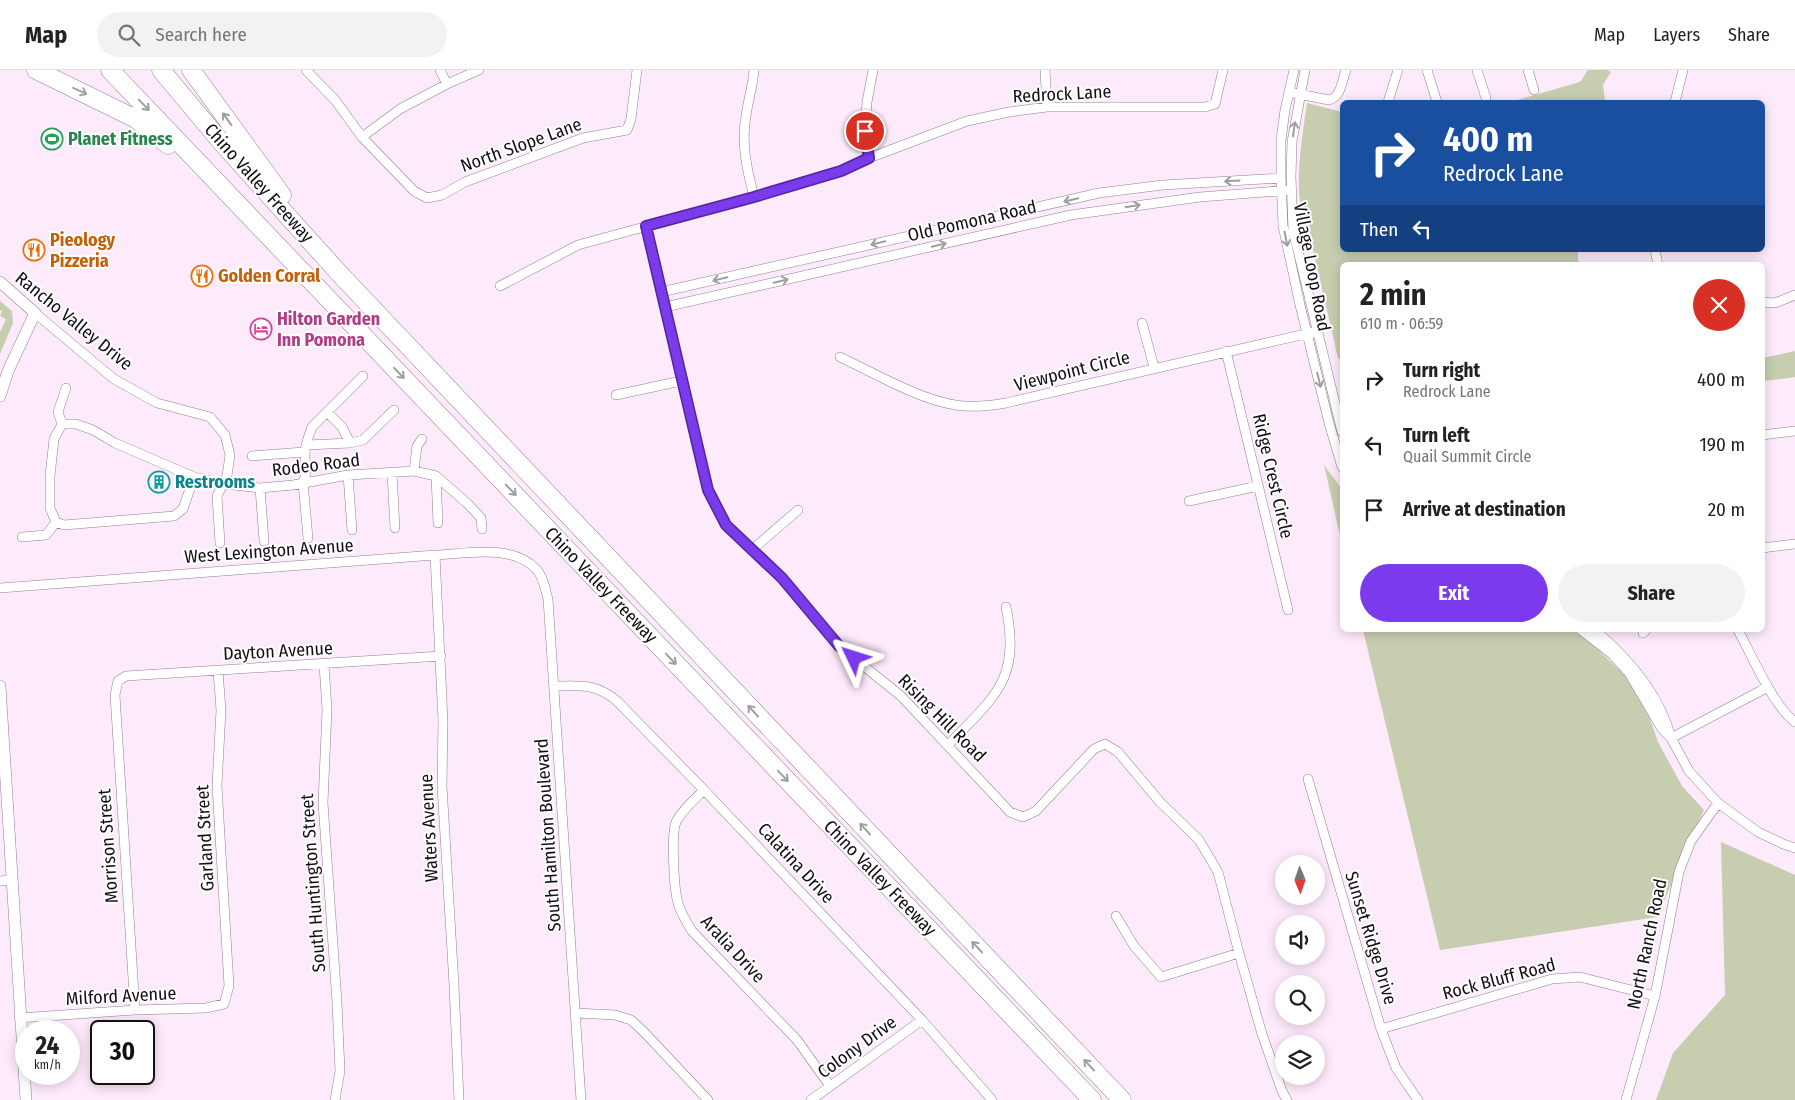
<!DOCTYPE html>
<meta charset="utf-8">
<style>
body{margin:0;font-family:"Fira Sans Condensed",sans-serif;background:#f2f2f2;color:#222;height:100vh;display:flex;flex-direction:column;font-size:19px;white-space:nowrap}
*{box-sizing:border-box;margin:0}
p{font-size:16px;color:#767676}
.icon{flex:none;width:28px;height:28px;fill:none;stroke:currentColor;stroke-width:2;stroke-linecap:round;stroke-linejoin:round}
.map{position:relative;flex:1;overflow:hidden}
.side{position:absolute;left:1340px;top:192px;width:425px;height:370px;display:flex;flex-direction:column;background:#fff;border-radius:8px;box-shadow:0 2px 12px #0003}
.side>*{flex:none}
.hud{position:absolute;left:1340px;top:30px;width:425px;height:152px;border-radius:8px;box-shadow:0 2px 12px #0003;background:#1a4fa0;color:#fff;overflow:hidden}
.needle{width:32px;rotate:178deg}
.tools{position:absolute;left:1275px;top:785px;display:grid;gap:10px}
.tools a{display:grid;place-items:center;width:50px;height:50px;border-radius:50%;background:#fff;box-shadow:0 2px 12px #0003;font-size:25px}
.speed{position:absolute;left:15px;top:950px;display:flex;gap:10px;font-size:25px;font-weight:700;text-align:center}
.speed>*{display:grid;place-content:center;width:65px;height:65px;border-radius:50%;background:#fff;box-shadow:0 2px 12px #0003;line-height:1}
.speed small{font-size:12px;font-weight:400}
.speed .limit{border:2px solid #111;border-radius:8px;background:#fff;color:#111}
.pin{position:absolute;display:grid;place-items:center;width:42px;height:42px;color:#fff;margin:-21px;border:2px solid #fff;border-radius:50%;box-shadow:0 1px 5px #0007}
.me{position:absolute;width:55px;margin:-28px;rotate:311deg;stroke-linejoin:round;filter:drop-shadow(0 0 4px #0008)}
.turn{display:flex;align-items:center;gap:18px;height:105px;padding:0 20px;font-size:22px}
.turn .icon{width:65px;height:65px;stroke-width:2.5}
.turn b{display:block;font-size:35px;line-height:42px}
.then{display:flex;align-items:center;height:48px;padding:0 20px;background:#0003;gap:10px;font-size:19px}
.round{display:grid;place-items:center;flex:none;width:52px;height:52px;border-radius:26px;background:#f2f2f2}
.head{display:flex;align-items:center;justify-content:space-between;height:85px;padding:0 20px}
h1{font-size:30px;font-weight:700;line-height:38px}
.button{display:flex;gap:10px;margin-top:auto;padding:10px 20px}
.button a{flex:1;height:58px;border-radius:30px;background:#7c3aed;color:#fff;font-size:20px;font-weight:700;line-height:58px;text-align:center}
.button a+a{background:#f2f2f2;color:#222}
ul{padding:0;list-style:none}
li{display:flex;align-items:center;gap:15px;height:65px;padding:0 20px}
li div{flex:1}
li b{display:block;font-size:19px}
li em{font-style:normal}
header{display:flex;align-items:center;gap:30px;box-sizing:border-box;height:70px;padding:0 25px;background:#fff;border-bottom:1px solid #e0e0e0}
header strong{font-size:24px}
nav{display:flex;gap:28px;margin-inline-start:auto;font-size:18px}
.search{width:350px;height:45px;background:#f2f2f2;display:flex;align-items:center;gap:12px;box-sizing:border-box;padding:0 18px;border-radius:28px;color:#767676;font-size:19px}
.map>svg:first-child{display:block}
</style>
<header>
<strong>Map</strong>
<div class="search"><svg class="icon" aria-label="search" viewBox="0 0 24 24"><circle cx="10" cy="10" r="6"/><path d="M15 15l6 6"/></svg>Search here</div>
<nav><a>Map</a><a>Layers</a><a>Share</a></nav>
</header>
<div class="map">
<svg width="1795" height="1030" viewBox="0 0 1795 1030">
<rect width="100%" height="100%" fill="#fdeafb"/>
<path fill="#c7cdaf" d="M1588,0h19l4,2 -8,13 2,17h-95l70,-20z
M1307,33l35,9v138h236v15h-236v96l-4,-3 -31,-134c-16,-25 -4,-92 0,-121z
M0,231l12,10 1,12 -13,31v-22l6,-13 -6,-3 2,-5 -2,-1z
M1795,281v26l-32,4v-23z
M1324,395l18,24v55z
M1363,560h210l22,17 29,27 23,36 11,32 24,44 22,24 -47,107 -217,33z
M1721,772l74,33v225h-139l17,-47 52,-58z"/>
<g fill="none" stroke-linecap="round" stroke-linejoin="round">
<g stroke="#937e91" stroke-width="10">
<path id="minor" d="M306,0l29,30 27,37 52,54 13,7 15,-3 23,-13 118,-44 44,-8 4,-11 6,-49
M440,0l7,14
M754,0c-1,16 -6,30 -8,46 -5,28 1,54 8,81
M1045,0l2,37
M1294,0l-9,40 -4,30v38l2,48 17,79 29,118 13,44
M1305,0l-13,72 -1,35 2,53 49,202
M1427,0l10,32
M1477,0l9,28
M1528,0l6,20
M1294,23l35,7c12,-3 13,-19 17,-30
M1388,32l10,-32
M1675,32l8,-32
M362,67l38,-28 47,-25 32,-14
M869,88l-4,-27 2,-29 6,-32
M646,157l62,263 18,35 56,53 57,68 62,50 109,116 13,5 13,-6 58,-62 11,-5 13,8 42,50 39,38 19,32 21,81 23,81 20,57 5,9
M1655,180l3,15
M500,216l78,-41 176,-48 87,-26 28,-13 98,-37 42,-9 38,-5h158l10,-3 8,-34
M661,222l438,-99 64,-8 118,-7
M1762,232l13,1 20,-8
M665,237l406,-92 129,-18 91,-7
M35,243l79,66 43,24 53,14 15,18 5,20 -3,21 -10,20 3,47
M1142,253l12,44
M1226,281l62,259
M840,287c34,16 78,42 115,48 17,3 34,1 51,-2l312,-72
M616,325l65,-14
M327,342l15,15 8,16
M62,354h14l17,6 22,13 79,34 30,7 36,4 33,-3 55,-10 66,-4 22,5 32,28 13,14 1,11
M1762,365l33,-4
M307,375l43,-2 13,-3 31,-30
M252,386l52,-4
M414,401l3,-25 5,-7
M392,403l3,55
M348,405l4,55
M436,406l2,47
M260,418l4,53
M1189,431l69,-15
M56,452l-6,-14v-32l4,-37 8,-15 -4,-12 8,-24
M22,467l24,-2 10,-13 8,3 110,-9 9,-7 11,-32
M308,468l-5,-56c5,-10 2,-17 2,-28 0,-9 4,-19 7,-27l51,-51
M1762,478l33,-4
M753,479l45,-39
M435,485l8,166 -1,65 12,199 5,115
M0,518l435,-33c32,-1 77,-12 102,15 7,8 8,19 11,29l33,501
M1581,560l31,24 17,19 33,56 9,9 18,33 29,32 40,29 25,12 12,4
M1595,560c33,28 65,65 76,108
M1738,560c13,24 36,77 57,92
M1643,563l3,-3
M324,595l3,44 -4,94 14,199 3,69 -5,29
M555,616c26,0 40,-3 62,15l87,89 218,230 70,80
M1671,668l97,-51
M948,675c47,-49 73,-65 58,-138
M1308,709l73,250 15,39 22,32
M704,720c-10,10 -22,20 -28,32 -5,12 -2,63 1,77 2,12 9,22 15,32l105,109 33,46
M0,811l11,-1
M1116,846l18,30 27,31 78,-24
M135,940l-20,-315 3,-14 8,-5 315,-20
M576,943l39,2 16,5 13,12 64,68
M19,948l116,-8 71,-2 18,-4 5,-18 -12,-200 4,-76 -3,-39
M1381,959l171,-50 28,-2 75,19
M811,1030l111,-80
M1626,1030l29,-104 24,-124 12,-31 27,-38"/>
</g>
<g stroke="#937e91" stroke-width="12">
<path id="tertiary" d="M0,212l35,31 -27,58 -8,25
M0,616l26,414"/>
</g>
<g stroke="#937e91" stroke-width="19">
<path id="motorway" d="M36,0l100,49 32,26
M110,0l982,1030
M161,0l61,73 116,129 784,828
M191,0l91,125"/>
</g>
<use href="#minor" stroke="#fff" stroke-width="9"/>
<use href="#tertiary" stroke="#fff" stroke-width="11"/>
<use href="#motorway" stroke="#fff" stroke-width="18"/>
</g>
<defs><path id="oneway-shaft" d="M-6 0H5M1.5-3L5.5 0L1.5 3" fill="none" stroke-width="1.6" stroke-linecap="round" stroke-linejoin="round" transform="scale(1.25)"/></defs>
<g stroke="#a19ea1">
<use href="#oneway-shaft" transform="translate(80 21) rotate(25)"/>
<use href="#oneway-shaft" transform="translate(144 35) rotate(46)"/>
<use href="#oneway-shaft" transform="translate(227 49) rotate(-126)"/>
<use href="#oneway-shaft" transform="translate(1294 59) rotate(-82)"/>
<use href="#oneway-shaft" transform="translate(1232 111) rotate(177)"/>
<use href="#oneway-shaft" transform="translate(1071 130) rotate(167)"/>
<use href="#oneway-shaft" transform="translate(1133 136) rotate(-9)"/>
<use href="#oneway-shaft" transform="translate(1286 169) rotate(79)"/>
<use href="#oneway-shaft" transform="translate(878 173) rotate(167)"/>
<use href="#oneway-shaft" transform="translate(939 175) rotate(-13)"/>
<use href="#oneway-shaft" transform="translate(720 209) rotate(167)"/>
<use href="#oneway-shaft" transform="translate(781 211) rotate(-13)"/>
<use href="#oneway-shaft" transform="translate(399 303) rotate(46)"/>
<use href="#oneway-shaft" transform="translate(1319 310) rotate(76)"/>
<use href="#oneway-shaft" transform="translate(511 420) rotate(46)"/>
<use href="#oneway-shaft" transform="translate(671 589) rotate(46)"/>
<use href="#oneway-shaft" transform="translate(753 641) rotate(-133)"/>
<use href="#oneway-shaft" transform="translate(783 706) rotate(46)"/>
<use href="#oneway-shaft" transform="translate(865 759) rotate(-133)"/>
<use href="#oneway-shaft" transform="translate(977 877) rotate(-133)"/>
<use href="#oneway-shaft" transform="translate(1089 995) rotate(-133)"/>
</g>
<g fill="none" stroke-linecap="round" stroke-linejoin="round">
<g stroke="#51269a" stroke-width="12">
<path id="route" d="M854,588l-15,-12 -57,-68 -56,-53 -18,-35 -62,-264 108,-29 87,-26 28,-13 -4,-27"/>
</g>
<use href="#route" stroke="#7c3aed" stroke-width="9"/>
</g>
<defs>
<g id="stadium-ring" transform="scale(1.125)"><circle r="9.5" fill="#fefefe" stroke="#2e9e5b" stroke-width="1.5"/><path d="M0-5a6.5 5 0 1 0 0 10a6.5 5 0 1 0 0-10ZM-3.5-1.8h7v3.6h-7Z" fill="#2e9e5b"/></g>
<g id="restaurant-ring" transform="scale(1.125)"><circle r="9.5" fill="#fefefe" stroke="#e8710a" stroke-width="1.5"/><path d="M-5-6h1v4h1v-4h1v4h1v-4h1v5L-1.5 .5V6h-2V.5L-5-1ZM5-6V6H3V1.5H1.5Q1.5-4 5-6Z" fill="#e8710a"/></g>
<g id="hotel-ring" transform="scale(1.125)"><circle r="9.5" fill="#fefefe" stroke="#d1479c" stroke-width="1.5"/><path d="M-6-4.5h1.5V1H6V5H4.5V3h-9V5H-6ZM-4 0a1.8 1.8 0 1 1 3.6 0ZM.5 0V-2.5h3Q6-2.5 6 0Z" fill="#d1479c"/></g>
<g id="building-ring" transform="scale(1.125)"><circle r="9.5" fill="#fefefe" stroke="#0f9aa8" stroke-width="1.5"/><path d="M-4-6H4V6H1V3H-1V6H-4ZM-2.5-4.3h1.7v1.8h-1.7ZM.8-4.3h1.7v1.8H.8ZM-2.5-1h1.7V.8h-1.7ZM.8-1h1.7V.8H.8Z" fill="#0f9aa8"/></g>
</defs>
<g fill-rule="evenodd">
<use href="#stadium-ring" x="52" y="69"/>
<use href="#restaurant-ring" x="34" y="180"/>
<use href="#restaurant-ring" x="202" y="206"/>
<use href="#hotel-ring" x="261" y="259"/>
<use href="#building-ring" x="159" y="412"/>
</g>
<g text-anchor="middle" stroke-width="4" stroke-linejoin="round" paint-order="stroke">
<g font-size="18" fill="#150d14" stroke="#fefefe">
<text transform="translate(1062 24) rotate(-3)" y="6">Redrock Lane</text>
<text transform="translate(521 75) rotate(-20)" y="6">North Slope Lane</text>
<text transform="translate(259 113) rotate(48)" y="6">Chino Valley Freeway</text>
<text transform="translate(972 151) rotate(-13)" y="6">Old Pomona Road</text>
<text transform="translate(1312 197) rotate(79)" y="6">Village Loop Road</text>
<text transform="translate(74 251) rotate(39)" y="6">Rancho Valley Drive</text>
<text transform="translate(1072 301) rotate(-14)" y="6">Viewpoint Circle</text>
<text transform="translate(316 395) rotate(-7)" y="6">Rodeo Road</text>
<text transform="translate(1273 406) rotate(77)" y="6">Ridge Crest Circle</text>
<text transform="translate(269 481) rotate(-4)" y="6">West Lexington Avenue</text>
<text transform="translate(601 515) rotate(46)" y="6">Chino Valley Freeway</text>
<text transform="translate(278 581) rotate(-3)" y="6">Dayton Avenue</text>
<text transform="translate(942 648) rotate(45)" y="6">Rising Hill Road</text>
<text transform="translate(429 758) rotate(-93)" y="6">Waters Avenue</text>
<text transform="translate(548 765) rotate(-94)" y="6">South Hamilton Boulevard</text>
<text transform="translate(205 768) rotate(-93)" y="6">Garland Street</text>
<text transform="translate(108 776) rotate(-94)" y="6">Morrison Street</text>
<text transform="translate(796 793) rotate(47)" y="6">Calatina Drive</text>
<text transform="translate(880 808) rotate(46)" y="6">Chino Valley Freeway</text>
<text transform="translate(313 813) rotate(-94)" y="6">South Huntington Street</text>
<text transform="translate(1371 868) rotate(73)" y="6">Sunset Ridge Drive</text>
<text transform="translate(1647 874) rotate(-78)" y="6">North Ranch Road</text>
<text transform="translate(733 879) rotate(47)" y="6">Aralia Drive</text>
<text transform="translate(1499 909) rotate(-15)" y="6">Rock Bluff Road</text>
<text transform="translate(121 926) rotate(-3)" y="6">Milford Avenue</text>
<text transform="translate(857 977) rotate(-36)" y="6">Colony Drive</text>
</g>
<g font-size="18" font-weight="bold" fill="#27864d" stroke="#fefefe" text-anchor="start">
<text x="68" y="75">Planet Fitness</text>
</g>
<g font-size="18" font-weight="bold" fill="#c56008" stroke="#fefefe" text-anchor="start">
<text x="50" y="176">Pieology<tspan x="50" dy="21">Pizzeria</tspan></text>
<text x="218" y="212">Golden Corral</text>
</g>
<g font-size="18" font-weight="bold" fill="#b23c85" stroke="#fefefe" text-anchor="start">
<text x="277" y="255">Hilton Garden<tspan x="277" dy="21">Inn Pomona</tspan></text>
</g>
<g font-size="18" font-weight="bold" fill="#0d838f" stroke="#fefefe" text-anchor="start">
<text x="175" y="418">Restrooms</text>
</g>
</g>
</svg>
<div class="tools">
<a><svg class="needle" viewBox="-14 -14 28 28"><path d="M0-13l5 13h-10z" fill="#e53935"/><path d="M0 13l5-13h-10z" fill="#767676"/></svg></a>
<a><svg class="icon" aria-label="sound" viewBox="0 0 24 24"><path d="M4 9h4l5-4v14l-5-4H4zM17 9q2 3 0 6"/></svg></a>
<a><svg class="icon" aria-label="search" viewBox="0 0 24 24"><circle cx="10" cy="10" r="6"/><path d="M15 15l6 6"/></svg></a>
<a><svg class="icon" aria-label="layers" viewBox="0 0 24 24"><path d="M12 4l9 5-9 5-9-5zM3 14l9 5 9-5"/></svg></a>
</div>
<div class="speed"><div>24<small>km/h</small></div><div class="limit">30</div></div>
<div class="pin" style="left:865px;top:61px;background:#d93025"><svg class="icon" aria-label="arrive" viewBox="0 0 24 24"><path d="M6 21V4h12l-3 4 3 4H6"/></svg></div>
<svg class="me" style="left:854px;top:588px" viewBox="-20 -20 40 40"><path d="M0-17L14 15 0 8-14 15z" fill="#7c3aed" stroke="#fff" stroke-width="4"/></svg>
<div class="hud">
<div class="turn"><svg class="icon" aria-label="right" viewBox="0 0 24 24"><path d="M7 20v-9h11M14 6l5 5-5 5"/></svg><div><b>400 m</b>Redrock Lane</div></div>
<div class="then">Then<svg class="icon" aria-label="left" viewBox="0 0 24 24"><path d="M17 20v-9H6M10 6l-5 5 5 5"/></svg></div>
</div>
<section class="side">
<div class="head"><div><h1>2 min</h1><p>610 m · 06:59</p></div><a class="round" style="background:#d93025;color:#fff"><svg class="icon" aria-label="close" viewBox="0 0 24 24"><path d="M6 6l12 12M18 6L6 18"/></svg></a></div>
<ul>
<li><svg class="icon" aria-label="right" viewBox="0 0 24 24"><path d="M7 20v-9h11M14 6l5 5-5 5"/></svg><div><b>Turn right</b><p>Redrock Lane</p></div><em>400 m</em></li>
<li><svg class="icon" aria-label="left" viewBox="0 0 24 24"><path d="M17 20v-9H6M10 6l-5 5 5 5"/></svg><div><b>Turn left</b><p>Quail Summit Circle</p></div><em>190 m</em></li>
<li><svg class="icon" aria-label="arrive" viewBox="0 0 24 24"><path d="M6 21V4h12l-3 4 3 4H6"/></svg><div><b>Arrive at destination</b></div><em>20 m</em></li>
</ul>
<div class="button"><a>Exit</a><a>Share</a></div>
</section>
</div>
